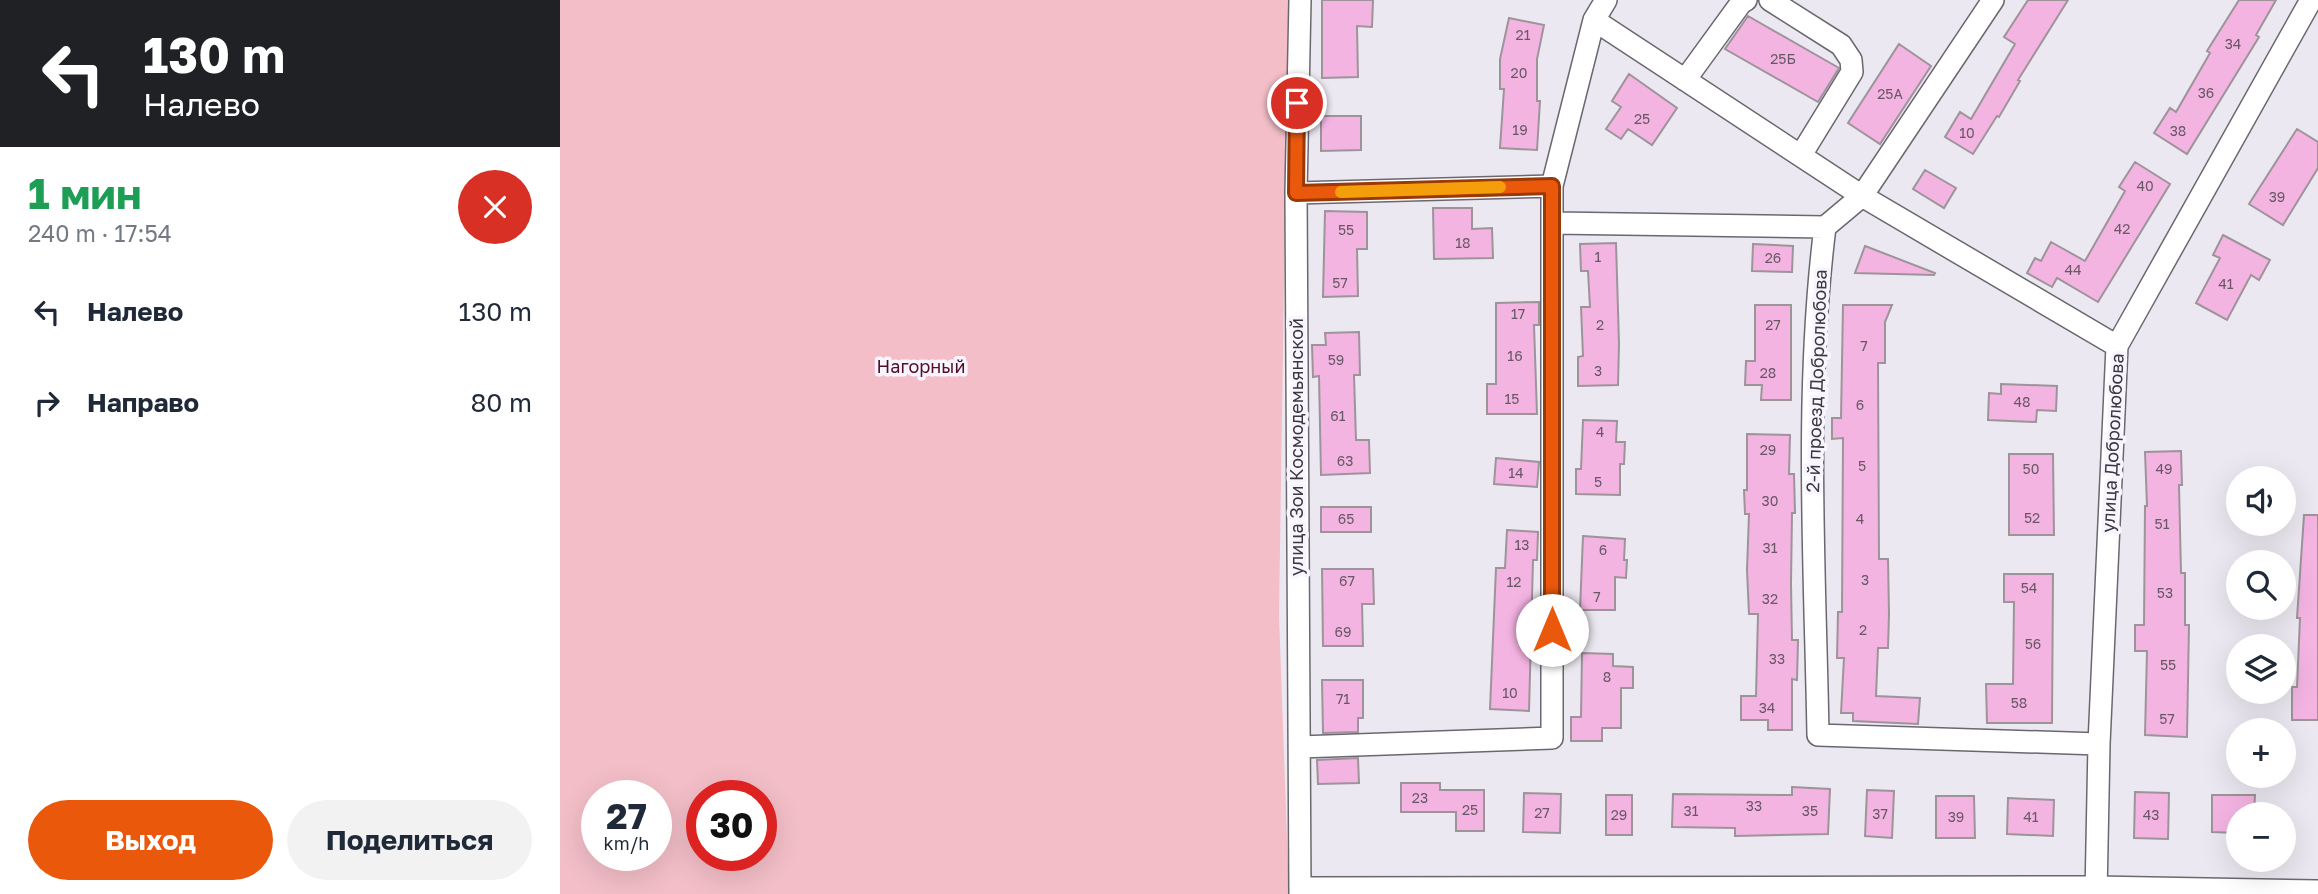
<!DOCTYPE html>
<html lang="ru">
<meta charset="utf-8">
<style>
body{margin:0;font-family:"Golos Text",sans-serif;background:#f2f2f3;color:#1f2937;height:100vh;display:flex;flex-direction:column;font-size:26px;white-space:nowrap}
*{box-sizing:border-box;margin:0}
p{font-size:23px;color:#747a83}
.icon{flex:none;width:38px;height:38px;fill:none;stroke:currentColor;stroke-width:2;stroke-linecap:round;stroke-linejoin:round}
.map{position:relative;flex:1;overflow:hidden}
.details{display:flex;flex-direction:column;background:#fff;width:560px}
.details>*{flex:none}
.guide{background:#202124;color:#fff;overflow:hidden}
.controls{position:absolute;left:1666px;top:466px;display:grid;gap:14px}
.controls a{display:grid;place-items:center;width:70px;height:70px;border-radius:50%;background:#fff;box-shadow:0 7px 28px #0002;font-size:35px}
.speed{position:absolute;left:21px;top:780px;display:flex;gap:14px;font-size:35px;font-weight:700;text-align:center}
.speed>*{display:grid;place-content:center;width:91px;height:91px;border-radius:50%;background:#fff;box-shadow:0 7px 28px #0002;line-height:1}
.speed small{font-size:18px;font-weight:400}
.speed .limit{border:10px solid #d22;background:#fff;color:#111}
.pin{position:absolute;display:grid;place-items:center;width:60px;height:60px;color:#fff;margin:-30px;border:4px solid #fff;border-radius:50%;box-shadow:0 2px 7px #0007}
.me{position:absolute;width:77px;margin:-38px;rotate:0deg;stroke-linejoin:round;filter:drop-shadow(0 0 5px #0008)}
.turn{display:flex;align-items:center;gap:24px;height:147px;padding:0 28px;font-size:32px}
.turn .icon{width:91px;height:91px;stroke-width:2.5}
.turn b{display:block;font-size:49px;line-height:60px}
.round{display:grid;place-items:center;flex:none;width:74px;height:74px;border-radius:37px;background:#f2f2f3}
.head{display:flex;align-items:center;justify-content:space-between;height:119px;padding:0 28px}
h1{font-size:42px;font-weight:700;line-height:52px;color:#1e9e55}
.action{display:flex;gap:14px;margin-top:auto;padding:14px 28px}
.action a{flex:1;height:80px;border-radius:42px;background:#ea580c;color:#fff;font-size:28px;font-weight:700;line-height:80px;text-align:center}
.action a+a{background:#f2f2f3;color:#1f2937}
ul{padding:0;list-style:none}
li{display:flex;align-items:center;gap:21px;height:91px;padding:0 28px}
li div{flex:1}
li b{display:block;font-size:26px}
li em{font-style:normal}
main{display:flex;flex:1;min-height:0}
.map>svg:first-child{display:block}
</style>
<main>
<section class="details">
<div class="guide">
<div class="turn"><svg class="icon" aria-label="left" viewBox="0 0 24 24"><path d="M17 20v-9H6M10 6l-5 5 5 5"/></svg><div><b>130 m</b>Налево</div></div>
</div>
<div class="head"><div><h1>1 мин</h1><p>240 m · 17:54</p></div><a class="round" style="background:#d93025;color:#fff"><svg class="icon" aria-label="close" viewBox="0 0 24 24"><path d="M6 6l12 12M18 6L6 18"/></svg></a></div>
<ul>
<li><svg class="icon" aria-label="left" viewBox="0 0 24 24"><path d="M17 20v-9H6M10 6l-5 5 5 5"/></svg><div><b>Налево</b></div><em>130 m</em></li>
<li><svg class="icon" aria-label="right" viewBox="0 0 24 24"><path d="M7 20v-9h11M14 6l5 5-5 5"/></svg><div><b>Направо</b></div><em>80 m</em></li>
</ul>
<div class="action"><a>Выход</a><a>Поделиться</a></div>
</section>
<div class="map">
<svg width="1758" height="894" viewBox="0 0 1758 894">
<rect width="100%" height="100%" fill="#ece8f1"/>
<path fill="#f3bec7" fill-rule="evenodd" d="M0,0h730l-2,15 -9,601 10,278h-729zM37,796h59v60h-59zM142,796h59v60h-59z"/>
<path fill="#f4b4e2" stroke="#9d949a" stroke-width="2" d="M762,0h51l-1,27 -15,-1 1,51 -36,1z
M1468,0h40l-50,80 2,1 -21,36 -2,-1 -24,38 -28,-17 15,-25 11,7 44,-75 -11,-7z
M1679,0h37l-20,35 3,2 -72,117 -33,-21 16,-25 6,4 34,-59 -3,-2z
M1188,16l91,52 -21,34 -93,-53z
M949,18l35,7 -7,34v42h3l-3,49 -37,-2 4,-59h-4v-30z
M1339,44l32,22 -51,78 -32,-21z
M1069,74l48,34 -25,37 -24,-16 -7,10 -15,-10 15,-22 -9,-6z
M761,116h40v34l-40,1z
M1737,129l21,13v26l-35,57 -34,-21z
M1575,162l35,22 -72,118 -41,-24 -5,9 -25,-14 8,-15 6,3 10,-19 34,19 40,-70 -6,-4z
M1365,170l31,18 -12,20 -31,-19z
M873,208h39v21l20,-1 1,30 -59,1z
M765,211l42,1v37h-10l1,47 -35,1z
M1663,235l47,25 -11,20 -8,-5 -24,45 -31,-17 24,-45 -7,-3z
M1056,243l3,101 -1,41 -40,1v-29l5,-1 -2,-49h9l-2,-36h-7l-1,-27z
M1193,244l40,2 -1,26 -40,-1z
M1305,246l70,27 -1,2 -79,-2z
M979,302v23h-5l3,89h-50v-30h9v-81z
M1195,305h36v95h-30l1,-15h-17l1,-24h9z
M1283,305h49l-7,17v41h-7l1,196h9l1,55 -1,34h-10l-2,48 44,2 -2,26 -65,-3v-8h-12l3,-55h-7l1,-46h4l1,-174 -11,1v-21h9z
M799,332l1,43h-6l2,65h13l1,33 -49,2 -2,-99 -6,1 -1,-32h14l-1,-12z
M1441,384l56,2 -1,25 -19,-1 -1,12 -48,-2 1,-27 12,1z
M1023,420l34,1 -1,21h9l-1,22h-4v31l-44,-1v-25h5z
M1187,434l43,1 -1,39h5l1,39h-3l-1,71 1,56h6l-1,40 -5,-1v51h-24v-10h-27v-24h15l2,-82h-9l-2,-44 2,-56h-4l-1,-24h3z
M1621,451l1,34h-3l2,88h4v52h4l-2,112 -42,-2 2,-84h-12v-26h9l1,-119h2l-2,-54z
M1449,454h44l1,81h-45z
M936,458l43,4 -2,25 -43,-3z
M761,507h50v25h-50z
M1744,515h14v205h-26v-33h5l3,-69h-3z
M947,530l31,2 -1,28h-4l-4,151 -39,-2 6,-141h9z
M1023,536l42,3 -1,21h3l-1,18 -11,-1v33h-35z
M762,569h51l1,35h-12l1,42h-40z
M1444,574h49l-1,149h-65l-1,-39h27l1,-82h-10z
M1022,653l31,1v12l20,1v21h-12v40h-19v13h-31v-24h10z
M762,680h41v38h-5v14l-35,1z
M798,758l1,25 -41,1 -1,-24z
M841,783h39v7h44v41h-28v-19h-55z
M1232,787l38,2 -2,45 -93,2v-8l-63,-1 1,-33 119,1z
M1307,790l27,1 -2,47 -27,-2z
M1575,792l34,1 -1,46 -34,-1z
M964,793l37,1 -1,39 -37,-1z
M1046,795h26v40h-26z
M1652,795h43l-1,19h-16v19l-26,-1z
M1376,796h38l1,42h-39z
M1448,798l46,2 -1,36 -46,-2z"/>
<g fill="none" stroke-linecap="round" stroke-linejoin="round">
<g stroke="#6b676f" stroke-width="24">
<path id="minor" d="M1210,0l71,45 10,15 1,12 -51,83
M1433,0l-131,196 -37,31c-21,168 -10,339 -7,508l281,9
M1034,20l268,176 255,150
M1125,80l56,-77 5,-3
M736,193l256,-7
M994,223l271,4
M740,747l252,-9v-552l42,-166 12,-20
M740,888l796,-1 222,4
M740,894l-4,-701 4,-193
M1536,894l3,-150 18,-398 194,-346"/>
</g>
<use href="#minor" stroke="#fff" stroke-width="21"/>
</g>
<g fill="none" stroke-linecap="round" stroke-linejoin="round">
<g stroke="#983908" stroke-width="18">
<path id="route" d="M737,103l-1,90 256,-7v444"/>
</g>
<use href="#route" stroke="#ea580c" stroke-width="12"/>
<path stroke="#f59e0b" stroke-width="12" d="M781,192l159,-5"/>
</g>
<g text-anchor="middle" stroke-width="7" stroke-linejoin="round" paint-order="stroke">
<g font-size="14" fill="#685866">
<text x="963" y="40">21</text>
<text x="1673" y="49">34</text>
<text x="1223" y="64">25Б</text>
<text x="959" y="78">20</text>
<text x="1646" y="98">36</text>
<text x="1330" y="99">25А</text>
<text x="1082" y="124">25</text>
<text x="960" y="135">19</text>
<text x="1618" y="136">38</text>
<text x="1407" y="138">10</text>
<text x="1585" y="191">40</text>
<text x="1717" y="202">39</text>
<text x="1562" y="234">42</text>
<text x="786" y="235">55</text>
<text x="903" y="248">18</text>
<text x="1038" y="262">1</text>
<text x="1213" y="263">26</text>
<text x="1513" y="275">44</text>
<text x="780" y="288">57</text>
<text x="1666" y="289">41</text>
<text x="958" y="319">17</text>
<text x="1040" y="330">2</text>
<text x="1213" y="330">27</text>
<text x="1304" y="351">7</text>
<text x="955" y="361">16</text>
<text x="776" y="365">59</text>
<text x="1038" y="376">3</text>
<text x="1208" y="378">28</text>
<text x="952" y="404">15</text>
<text x="1462" y="407">48</text>
<text x="1300" y="410">6</text>
<text x="778" y="421">61</text>
<text x="1040" y="437">4</text>
<text x="1208" y="455">29</text>
<text x="785" y="466">63</text>
<text x="1302" y="471">5</text>
<text x="1471" y="474">50</text>
<text x="1604" y="474">49</text>
<text x="956" y="478">14</text>
<text x="1038" y="487">5</text>
<text x="1210" y="506">30</text>
<text x="1472" y="523">52</text>
<text x="786" y="524">65</text>
<text x="1300" y="524">4</text>
<text x="1602" y="529">51</text>
<text x="962" y="550">13</text>
<text x="1210" y="553">31</text>
<text x="1043" y="555">6</text>
<text x="1305" y="585">3</text>
<text x="787" y="586">67</text>
<text x="954" y="587">12</text>
<text x="1469" y="593">54</text>
<text x="1605" y="598">53</text>
<text x="1037" y="602">7</text>
<text x="1210" y="604">32</text>
<text x="1303" y="635">2</text>
<text x="783" y="637">69</text>
<text x="1473" y="649">56</text>
<text x="1217" y="664">33</text>
<text x="1608" y="670">55</text>
<text x="1047" y="682">8</text>
<text x="950" y="698">10</text>
<text x="783" y="704">71</text>
<text x="1459" y="708">58</text>
<text x="1207" y="713">34</text>
<text x="1607" y="724">57</text>
<text x="860" y="803">23</text>
<text x="1194" y="811">33</text>
<text x="910" y="815">25</text>
<text x="1131" y="816">31</text>
<text x="1250" y="816">35</text>
<text x="982" y="818">27</text>
<text x="1320" y="819">37</text>
<text x="1059" y="820">29</text>
<text x="1591" y="820">43</text>
<text x="1396" y="822">39</text>
<text x="1471" y="822">41</text>
</g>
<g font-size="18" fill="#520e24" stroke="#f9f5ff">
<text x="361" y="373">Нагорный</text>
</g>
<g font-size="18" fill="#3a393c" stroke="#f9f5ff">
<text transform="translate(1257 381) rotate(-88)" y="6">2-й проезд Добролюбова</text>
<text transform="translate(1553 443) rotate(-87)" y="6">улица Добролюбова</text>
<text transform="translate(737 447) rotate(-90)" y="6">улица Зои Космодемьянской</text>
</g>
</g>
</svg>
<div class="controls">
<a><svg class="icon" aria-label="sound" viewBox="0 0 24 24"><path d="M4 9h4l5-4v14l-5-4H4zM17 9q2 3 0 6"/></svg></a>
<a><svg class="icon" aria-label="search" viewBox="0 0 24 24"><circle cx="10" cy="10" r="6"/><path d="M15 15l6 6"/></svg></a>
<a><svg class="icon" aria-label="layers" viewBox="0 0 24 24"><path d="M12 4l9 5-9 5-9-5zM3 14l9 5 9-5"/></svg></a>
<a>+</a>
<a>−</a>
</div>
<div class="speed"><div>27<small>km/h</small></div><div class="limit">30</div></div>
<div class="pin" style="left:737px;top:103px;background:#d93025"><svg class="icon" aria-label="arrive" viewBox="0 0 24 24"><path d="M6 21V4h12l-3 4 3 4H6"/></svg></div>
<svg class="me" style="left:992px;top:630px" viewBox="-20 -20 40 40"><circle r="19" fill="#fff"/><path d="M0-13L10 11 0 6-10 11z" fill="#ea580c"/></svg>
</div>
</main>
